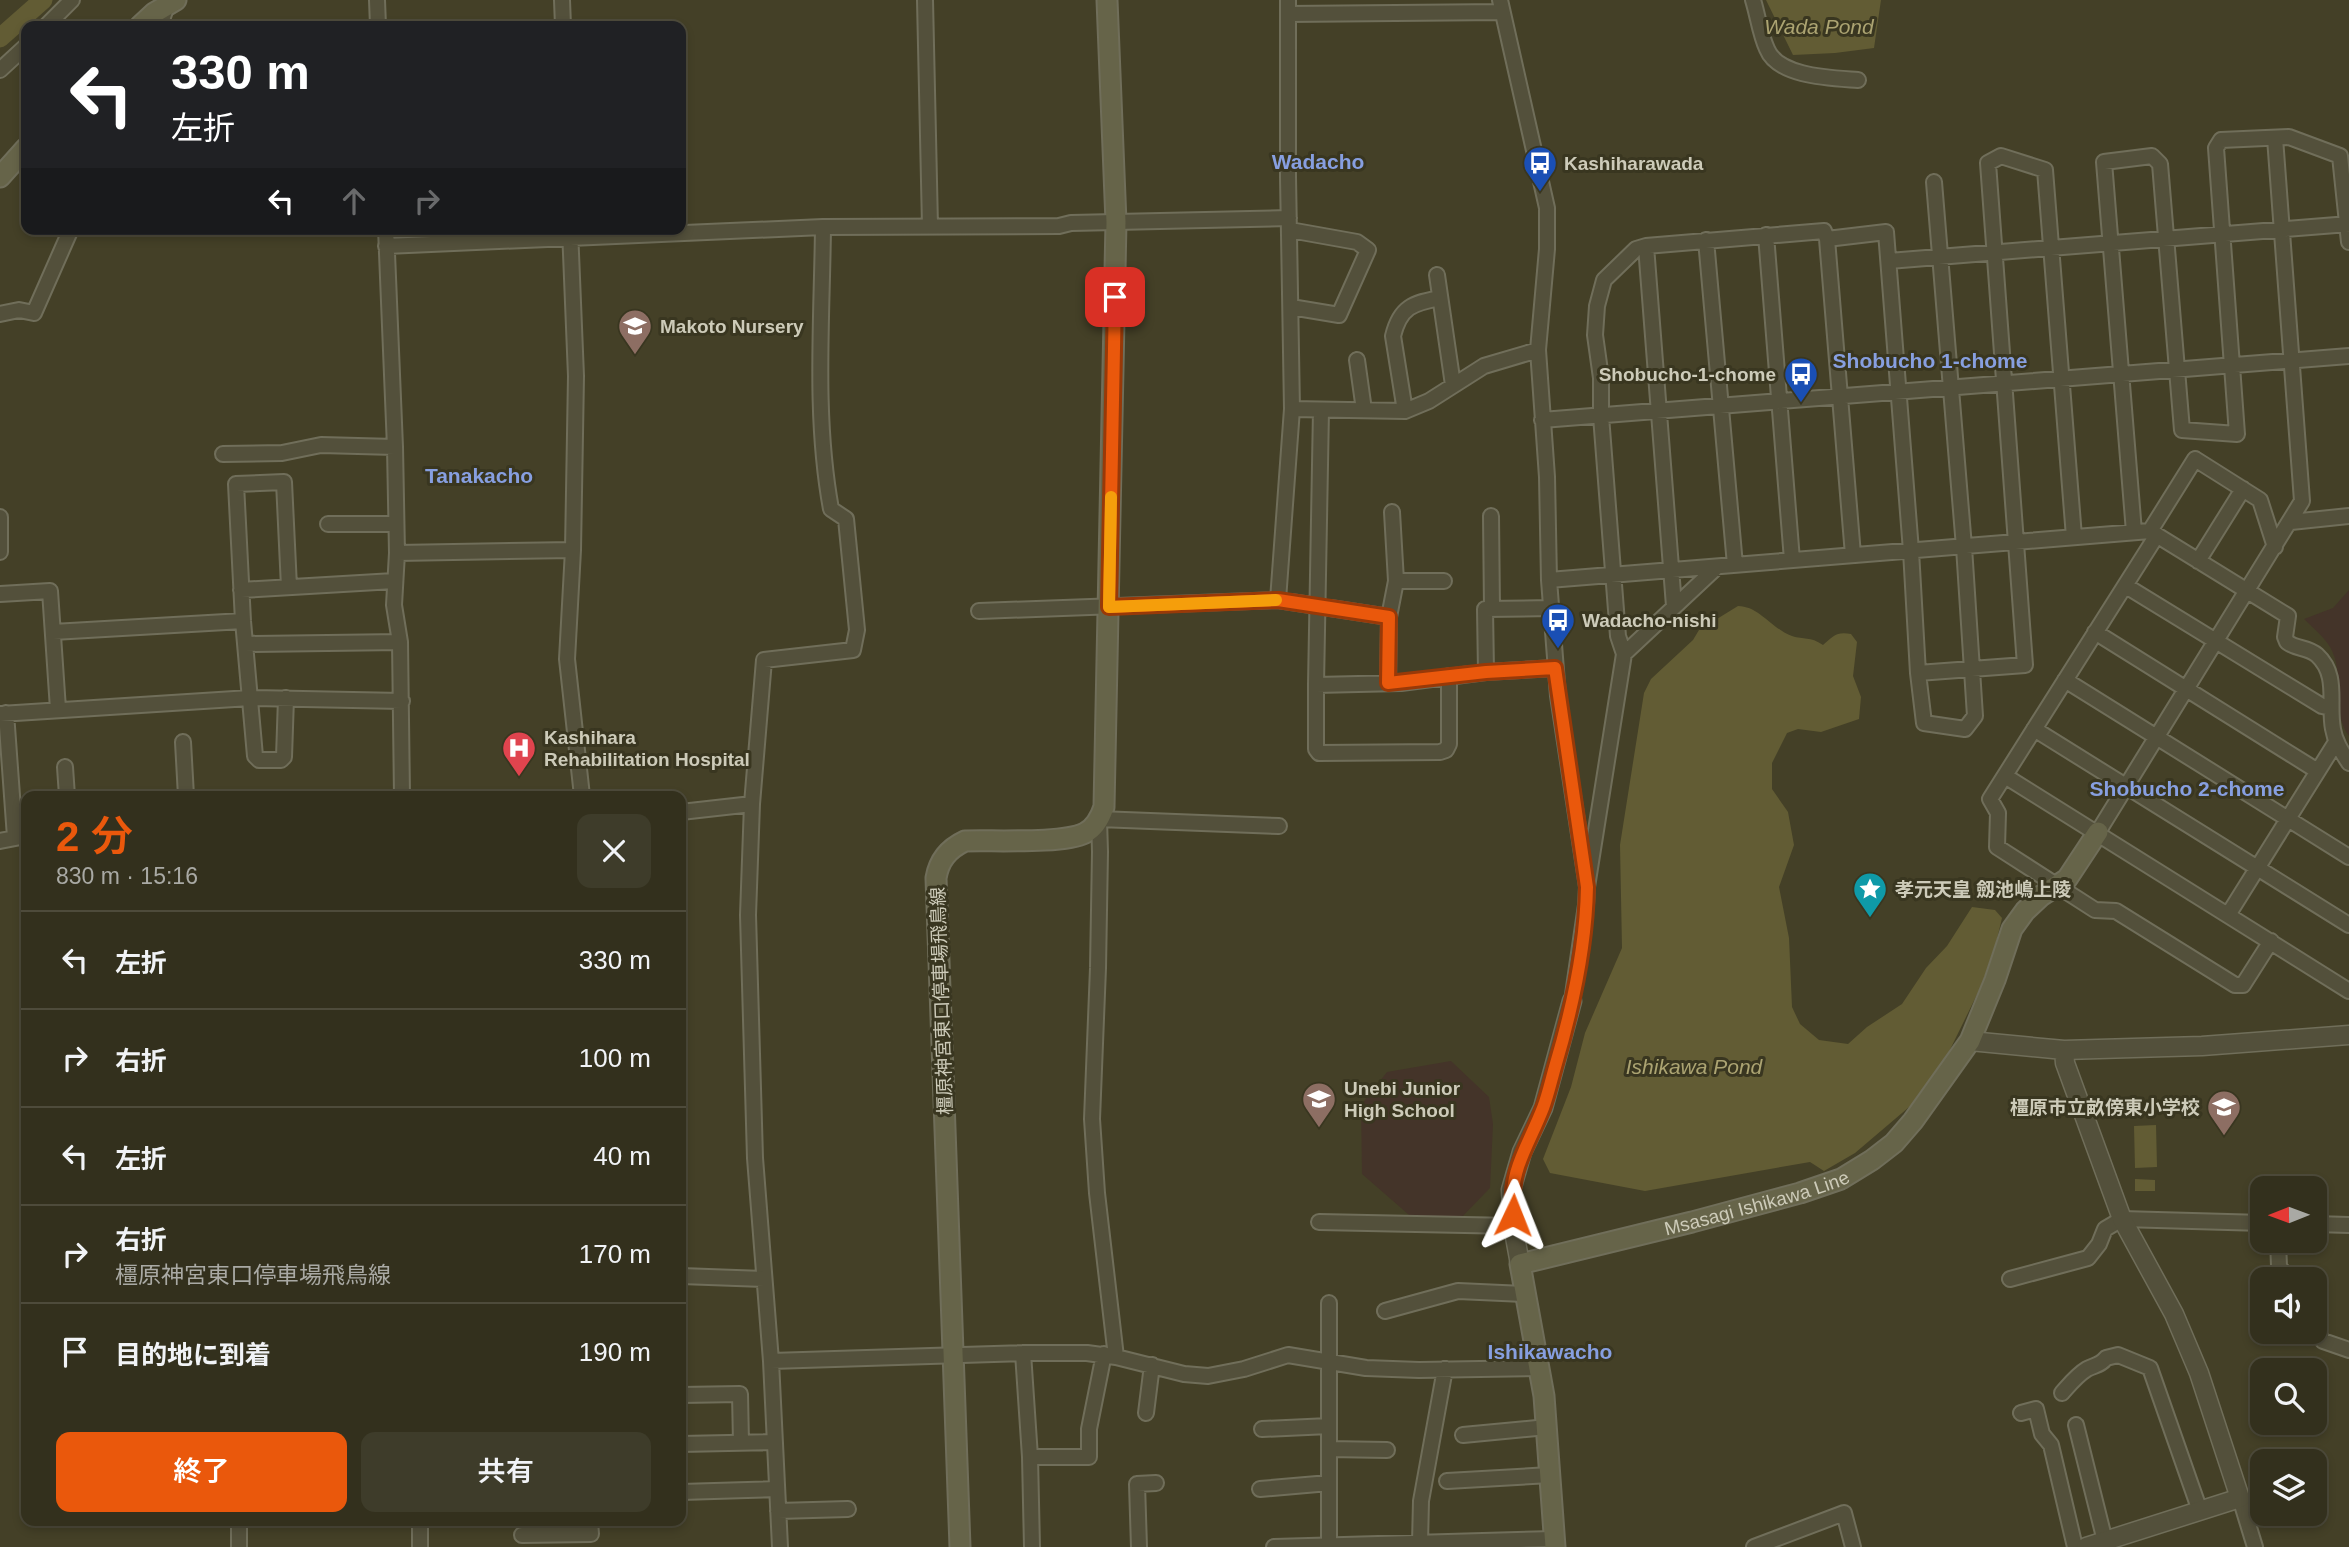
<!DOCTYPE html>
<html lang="ja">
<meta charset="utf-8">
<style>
body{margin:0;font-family:Helvetica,"Noto Sans JP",sans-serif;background:#3e3c2a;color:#f1f3f6;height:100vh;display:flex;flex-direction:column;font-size:26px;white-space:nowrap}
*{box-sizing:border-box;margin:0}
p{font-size:23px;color:#a9a9a4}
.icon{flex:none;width:38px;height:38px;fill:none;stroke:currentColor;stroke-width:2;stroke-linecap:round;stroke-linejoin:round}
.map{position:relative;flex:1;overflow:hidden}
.side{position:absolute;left:21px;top:791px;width:665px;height:735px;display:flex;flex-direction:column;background:#33301d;border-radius:14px;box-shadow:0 4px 10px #0003,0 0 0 2px #4e4b3b}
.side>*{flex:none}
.banner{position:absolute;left:21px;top:21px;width:665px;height:214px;border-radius:14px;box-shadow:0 4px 10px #0003,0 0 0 2px #4e4b3b;background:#202124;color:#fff;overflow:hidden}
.needle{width:46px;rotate:269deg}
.fabs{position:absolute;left:2250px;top:1176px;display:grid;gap:14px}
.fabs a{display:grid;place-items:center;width:77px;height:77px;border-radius:14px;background:#33301d;box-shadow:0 4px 10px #0003,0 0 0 2px #4e4b3b;font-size:35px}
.pin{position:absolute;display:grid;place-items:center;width:60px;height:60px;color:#fff;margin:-30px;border-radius:14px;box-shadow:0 4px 10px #0006}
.me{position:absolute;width:77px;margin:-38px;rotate:2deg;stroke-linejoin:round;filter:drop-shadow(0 0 5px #0008)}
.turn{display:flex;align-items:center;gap:24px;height:147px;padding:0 35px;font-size:32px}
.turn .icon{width:91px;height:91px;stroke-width:2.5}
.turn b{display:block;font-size:49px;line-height:60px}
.lanes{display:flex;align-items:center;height:66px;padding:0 35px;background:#0003;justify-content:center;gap:35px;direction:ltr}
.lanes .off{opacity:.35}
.round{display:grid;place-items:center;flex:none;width:74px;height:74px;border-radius:14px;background:#3e3c2a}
.head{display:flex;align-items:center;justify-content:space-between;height:119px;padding:0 35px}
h1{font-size:42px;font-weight:600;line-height:52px;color:#ea580c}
.primary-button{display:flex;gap:14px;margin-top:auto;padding:14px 35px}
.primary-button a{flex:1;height:80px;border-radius:14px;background:#ea580c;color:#fff;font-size:28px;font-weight:600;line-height:80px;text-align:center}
.primary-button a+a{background:#3e3c2a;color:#f1f3f6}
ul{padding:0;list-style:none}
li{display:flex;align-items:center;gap:21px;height:98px;padding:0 35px;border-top:2px solid #4e4b3b}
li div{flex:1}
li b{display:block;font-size:26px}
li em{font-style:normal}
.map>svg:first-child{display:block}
</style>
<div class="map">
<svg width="2349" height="1547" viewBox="0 0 2349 1547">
<rect width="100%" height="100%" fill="#444027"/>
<path fill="#443429" d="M2349,590v146c-19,-25 -3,-62 -19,-89 -6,-10 -18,-20 -26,-28l29,-11z
M1451,1061l38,36 4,27 -3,64 -31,32 -43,1 -54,-47 -1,-69 26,-33z"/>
<path fill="#625c34" d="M1766,0h115l-7,48 -39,5 -42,2z
M1738,606c21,0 34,23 54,30 12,4 18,0 31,9 10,-9 14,-14 28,-11l6,8 -4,34 8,21 -2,22 -38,13 -23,-3 -11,4 -15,30v26l16,23 6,33 -15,42 10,51 3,69 8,17 19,16 29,4 19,-17 35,-23 24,-36 21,-22 25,-39 23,3 7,8 -12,50 -49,100 -19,28 -67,57 -31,18 -14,-9 -165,29 -95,-18 -7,-14 28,-72 14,-54 37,-85 -2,-103 24,-152 7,-14 42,-39 6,-10z
M2156,1125l1,42 -22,1 -1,-42z
M2135,1179l20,1v11h-20z"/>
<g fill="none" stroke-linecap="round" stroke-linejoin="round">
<path stroke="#625c34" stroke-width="19" d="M0,38l43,-38"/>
<g stroke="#706e5a" stroke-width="18">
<path id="minor" d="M377,0l1,26
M562,0l1,26
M925,0l5,226
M1500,0l47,208v41l-9,101 9,127 2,103 9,116 29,191 -1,18 -14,96
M1753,0c5,16 7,34 14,49 11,28 65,29 91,31
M1288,14l214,-2
M46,26l26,-26
M160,26l7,-21
M0,70l26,-24
M386,229l9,218 2,106 -3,52 6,37 2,154
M570,229l6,147 -3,174 -6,109 15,137
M1290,230l67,12 11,8 -29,65 -48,-8
M1766,235l26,325
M1827,239l26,316
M1706,240l29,325
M386,246l437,-19 236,-1 12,-3 218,-5
M1646,246l28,360
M1889,261l460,-37
M1437,275l16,110
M0,314l19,-4 15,3 37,-84
M1357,360l7,50
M1292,409l113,2 24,-10 55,-35 54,-16
M1321,410l-5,275 85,-2 85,-11 69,-4
M1405,411l-12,-75c7,-29 20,-33 47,-38
M1542,420l807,-64
M223,454l59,-1 39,-8 74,2
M1491,516l1,93
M0,517v35
M2291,522l58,-6
M328,524h68
M2150,531l45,-72 65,41 15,47
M2134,532l-30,-370 48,-6 8,8 22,266 55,4 -21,-286 5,-8 68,-3 51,19 9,86
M2157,535l-167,264 8,14 -1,34 98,63 21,1 119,74h8l28,-44
M397,553l176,-3
M2198,561l45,-72
M1549,580l601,-49 138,85 -3,21 2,5c9,7 21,5 30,13 22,20 11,48 16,74 2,13 9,23 16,34
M1396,581h48
M2126,586l196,120 9,2
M241,590l153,-9
M0,594l50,-3 8,118
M1278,600l14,-191 -4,-232v-177
M979,611l299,-11 111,17
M53,632l190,-11
M2095,632l221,138
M245,644l155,-2
M1624,654l93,-87
M1486,672l-1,-63 66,-1
M1918,673l107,-8 -37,-502 13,-7 44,14 29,367
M2065,680l284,177
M1388,683l1,-66 7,-36 -4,-69
M1316,685v64l3,4 121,-1 6,-2 3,-6v-68
M286,698l-2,59 -3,3h-22l-4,-4 -12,-135 -7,-137 48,-2 5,105
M6,713l9,124
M0,714l250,-16 152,3
M2034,729l315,196
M183,742l3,54
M65,767l2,29
M2005,776l344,215
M681,812l71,-8
M1279,826l-180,-7 1,33 -2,116 -6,151 5,74 19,164 68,17 24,2 36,-7 44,-14 78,13 53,2 121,-2
M2098,832l204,-331 -27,-363
M0,841l26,-5
M1587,887l37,-233 -6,-18 -17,-220v-38l-6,-43 2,-29 7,-26 32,-31 10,-3 178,-15 3,8 59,-7 25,319 7,122 6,50 41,6 10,-13 -11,-169 -30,-365
M2228,915l108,-173
M1319,1222l194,4
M2315,1224l34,1
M2278,1241l1,25 8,13
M681,1276l83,3
M2010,1279l78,-21 11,-14 6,-15 17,-10 141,4
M1385,1311l73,-20 66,3
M2315,1329l8,12 26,9
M1023,1353l7,104 2,90
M771,1361l252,-8h64l29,4
M2062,1393c8,-9 15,-18 25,-24 8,-4 14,-4 19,-11l12,-3 32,13 50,143
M681,1395l59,-1 1,49
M1146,1413l6,-48
M2021,1413l15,-4 6,25 9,11 24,102
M2076,1425l29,116
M1262,1429l67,-3
M1463,1435l84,-8
M681,1444l94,-2
M1329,1449l58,1
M1030,1457h59v-28l15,-75
M1447,1481l103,-6
M1260,1489l69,-6
M681,1492l96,-3
M2240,1498l15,49
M778,1511l70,-2
M239,1521v26
M420,1521v26
M522,1535l69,-1 -1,-13
M1420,1543l1,-42 24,-132
M1329,1546v-243
M780,1547l-9,-186 -16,-203 -7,-243 4,-111 12,-144 89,-10 4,-20 -11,-111 -15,-10c-17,-93 -9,-188 -8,-282
M1139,1547l-2,-63 19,-1
M1274,1547l280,-8
M1754,1547l90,-34 9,34"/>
</g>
<g stroke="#706e5a" stroke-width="21">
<path id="tertiary" d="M1970,1041l94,9 138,-4 147,-11
M2064,1050l1,13 57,156 52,95 25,59 41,125 -154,49
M1520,1264l-7,-38 -2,-36 11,-38 21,-44 29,-107"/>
</g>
<g stroke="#706e5a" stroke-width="23">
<g id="secondary">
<path d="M140,26l14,-13 22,-13"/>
<path d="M0,177l26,-29"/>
<path d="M960,1547l-24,-669c3,-18 12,-29 29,-37 27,-1 99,3 120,-8 10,-5 16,-17 19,-26l12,-585 -9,-222"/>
<path id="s1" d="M1555,1547l-11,-151 -24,-132 172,-42 108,-29 41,-14 31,-19 22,-17 19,-22 57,-80 25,-61 17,-51 13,-18 16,-15 26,-17 31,-47"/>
</g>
</g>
<use href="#minor" stroke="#53503b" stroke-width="14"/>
<use href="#tertiary" stroke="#53503b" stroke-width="18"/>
<use href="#secondary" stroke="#666449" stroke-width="19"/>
</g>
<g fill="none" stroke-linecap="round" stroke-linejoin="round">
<g stroke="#983908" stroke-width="18">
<path id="route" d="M1115,297l-6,310 169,-7 111,17 -1,66 98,-11 69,-4 32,219c-1,60 -15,123 -32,180 -4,14 -7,28 -12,41 -16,41 -34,61 -30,107"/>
</g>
<use href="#route" stroke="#ea580c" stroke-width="12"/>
<path stroke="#f59e0b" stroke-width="12" d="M1111,497l-2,110 167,-7"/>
</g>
<defs>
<g id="bus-pin" transform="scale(1.75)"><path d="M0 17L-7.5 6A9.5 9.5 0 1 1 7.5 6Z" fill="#1a4fb4" stroke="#393620"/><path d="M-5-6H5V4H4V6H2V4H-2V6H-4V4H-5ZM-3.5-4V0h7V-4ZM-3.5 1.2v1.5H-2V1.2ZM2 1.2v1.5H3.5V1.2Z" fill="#fff"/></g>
<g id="school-pin" transform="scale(1.75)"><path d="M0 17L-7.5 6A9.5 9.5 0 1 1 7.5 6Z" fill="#8d6e63" stroke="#393620"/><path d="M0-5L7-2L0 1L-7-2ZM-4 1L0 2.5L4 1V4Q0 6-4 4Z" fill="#fff"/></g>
<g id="hospital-pin" transform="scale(1.75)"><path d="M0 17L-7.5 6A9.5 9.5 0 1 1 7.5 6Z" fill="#e0444e" stroke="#393620"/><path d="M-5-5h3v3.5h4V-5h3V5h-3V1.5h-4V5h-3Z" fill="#fff"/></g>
<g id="sight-pin" transform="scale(1.75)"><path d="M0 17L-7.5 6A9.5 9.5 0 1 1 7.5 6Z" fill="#0f9aa8" stroke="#393620"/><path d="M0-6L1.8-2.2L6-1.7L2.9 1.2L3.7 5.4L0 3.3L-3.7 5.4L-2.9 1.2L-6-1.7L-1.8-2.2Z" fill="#fff"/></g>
</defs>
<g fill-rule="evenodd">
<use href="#bus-pin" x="1540" y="163"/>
<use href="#school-pin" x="635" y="326"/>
<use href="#bus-pin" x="1801" y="374"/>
<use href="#bus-pin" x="1558" y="620"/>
<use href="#hospital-pin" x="519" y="748"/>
<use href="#sight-pin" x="1870" y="889"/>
<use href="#school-pin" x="1319" y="1099"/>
<use href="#school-pin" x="2224" y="1107"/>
</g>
<g text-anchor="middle" stroke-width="6" stroke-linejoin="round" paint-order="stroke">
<g font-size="19" font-weight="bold" fill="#cdcbb9" stroke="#393620" text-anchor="start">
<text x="1564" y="170">Kashiharawada</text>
<text x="660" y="333">Makoto Nursery</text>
<text x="1776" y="381" text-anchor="end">Shobucho-1-chome</text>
<text x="1582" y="627">Wadacho-nishi</text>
<text x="544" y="744">Kashihara<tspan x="544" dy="22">Rehabilitation Hospital</tspan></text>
<text x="1895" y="896">孝元天皇 劔池嶋上陵</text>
<text x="1344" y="1095">Unebi Junior<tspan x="1344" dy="22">High School</tspan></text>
<text x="2200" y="1114" text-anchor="end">橿原市立畝傍東小学校</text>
</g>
<g font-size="19" fill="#cdcbb9" stroke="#393620">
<text transform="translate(941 1001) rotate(-92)" y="7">橿原神宮東口停車場飛鳥線</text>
<text dy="7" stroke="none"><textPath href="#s1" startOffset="530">Msasagi Ishikawa Line</textPath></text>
</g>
<g font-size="21" font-style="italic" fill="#aca472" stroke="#393620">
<text x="1819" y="34">Wada Pond</text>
<text x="1694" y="1074">Ishikawa Pond</text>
</g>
<g font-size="21" font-weight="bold" fill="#879fe0" stroke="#393620">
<text x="1318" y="169">Wadacho</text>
<text x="1930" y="368">Shobucho 1-chome</text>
<text x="479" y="483">Tanakacho</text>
<text x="2187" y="796">Shobucho 2-chome</text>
<text x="1550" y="1359">Ishikawacho</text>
</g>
</g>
</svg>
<div class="fabs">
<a><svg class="needle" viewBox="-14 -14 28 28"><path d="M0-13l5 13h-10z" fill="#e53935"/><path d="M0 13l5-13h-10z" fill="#a9a9a4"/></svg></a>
<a><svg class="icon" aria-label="sound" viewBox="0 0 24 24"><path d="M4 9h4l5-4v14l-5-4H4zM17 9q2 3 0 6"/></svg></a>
<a><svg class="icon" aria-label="search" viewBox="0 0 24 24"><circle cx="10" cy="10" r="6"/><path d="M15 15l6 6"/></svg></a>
<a><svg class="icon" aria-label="layers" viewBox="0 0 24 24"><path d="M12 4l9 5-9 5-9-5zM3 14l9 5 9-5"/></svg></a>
</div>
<div class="pin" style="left:1115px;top:297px;background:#d93025"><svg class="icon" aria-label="arrive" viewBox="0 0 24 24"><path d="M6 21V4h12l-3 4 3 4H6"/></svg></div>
<svg class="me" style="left:1513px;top:1215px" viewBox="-20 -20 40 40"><path d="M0-17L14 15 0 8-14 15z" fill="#ea580c" stroke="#fff" stroke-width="4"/></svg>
<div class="banner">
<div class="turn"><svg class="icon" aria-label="left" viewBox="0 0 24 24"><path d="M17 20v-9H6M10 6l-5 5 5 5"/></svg><div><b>330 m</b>左折</div></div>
<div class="lanes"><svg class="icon" aria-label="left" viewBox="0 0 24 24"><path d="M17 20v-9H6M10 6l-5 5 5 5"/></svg><svg class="icon off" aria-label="ahead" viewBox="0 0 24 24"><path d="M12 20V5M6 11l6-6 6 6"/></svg><svg class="icon off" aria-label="right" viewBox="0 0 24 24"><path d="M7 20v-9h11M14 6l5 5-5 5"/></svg></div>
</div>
<section class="side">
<div class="head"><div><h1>2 分</h1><p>830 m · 15:16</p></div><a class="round"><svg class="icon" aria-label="close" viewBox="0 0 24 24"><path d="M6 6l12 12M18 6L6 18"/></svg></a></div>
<ul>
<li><svg class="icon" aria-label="left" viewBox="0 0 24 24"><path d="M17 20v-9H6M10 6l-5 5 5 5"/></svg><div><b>左折</b></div><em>330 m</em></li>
<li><svg class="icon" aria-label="right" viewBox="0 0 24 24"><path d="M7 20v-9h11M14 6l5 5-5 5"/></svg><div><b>右折</b></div><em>100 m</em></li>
<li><svg class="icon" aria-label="left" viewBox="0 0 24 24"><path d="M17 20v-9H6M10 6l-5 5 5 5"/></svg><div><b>左折</b></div><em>40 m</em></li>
<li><svg class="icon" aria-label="right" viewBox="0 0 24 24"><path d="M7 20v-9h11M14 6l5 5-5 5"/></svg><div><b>右折</b><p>橿原神宮東口停車場飛鳥線</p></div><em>170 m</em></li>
<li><svg class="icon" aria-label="arrive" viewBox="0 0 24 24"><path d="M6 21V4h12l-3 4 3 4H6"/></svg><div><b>目的地に到着</b></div><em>190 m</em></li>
</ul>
<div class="primary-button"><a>終了</a><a>共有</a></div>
</section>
</div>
